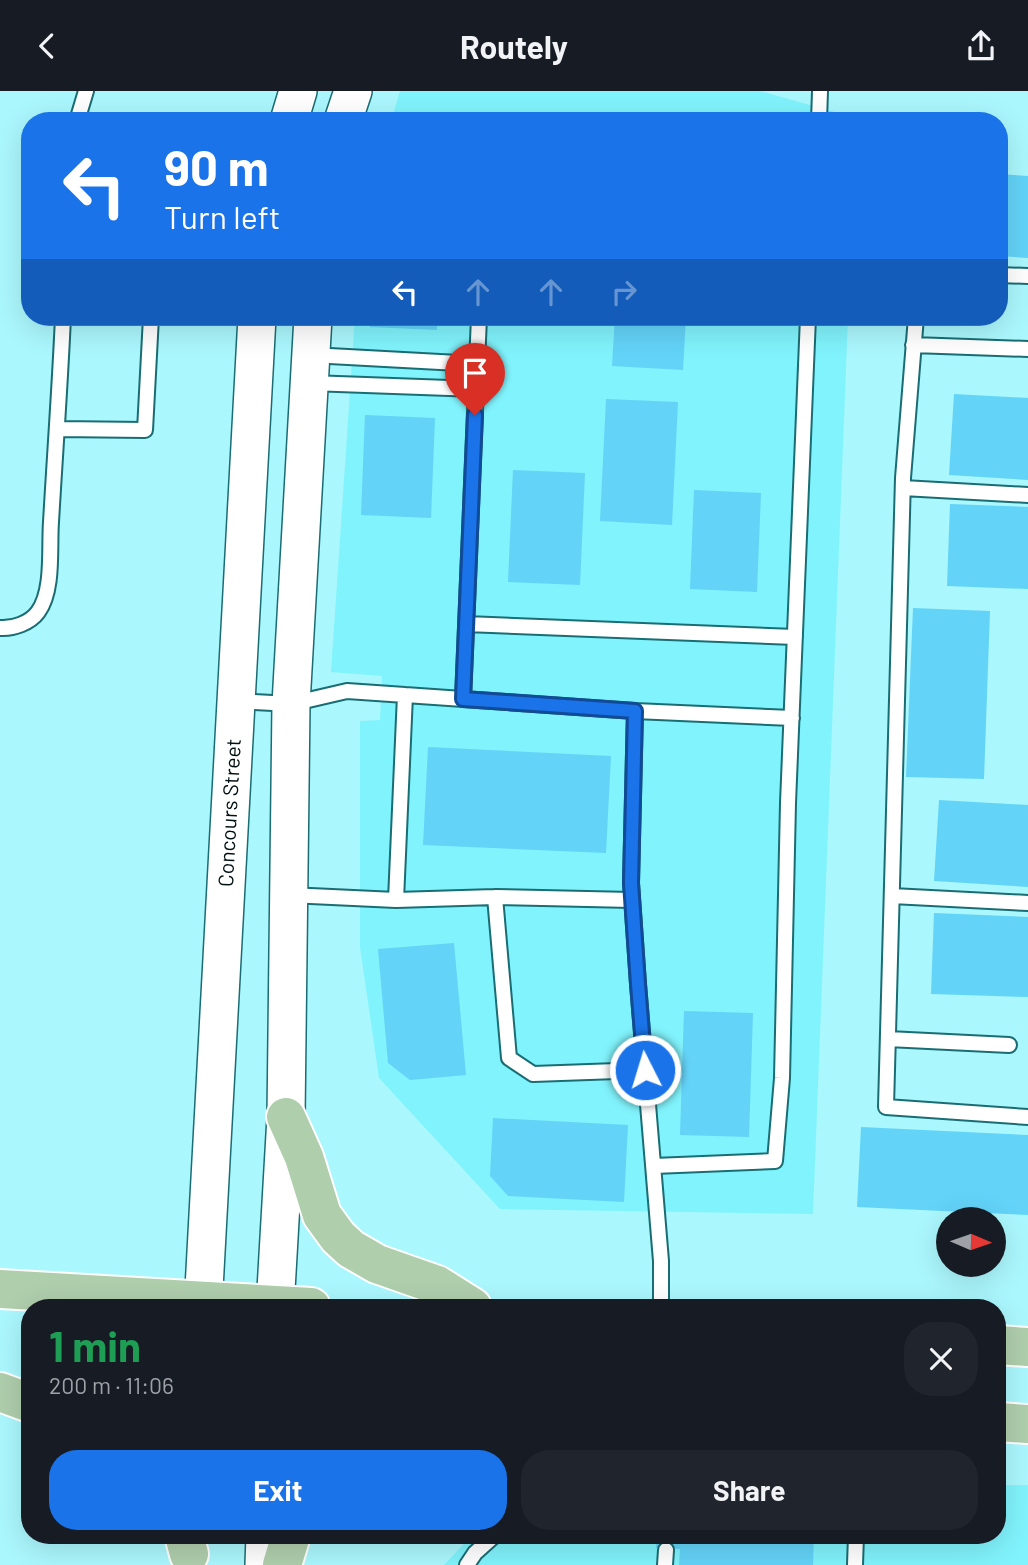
<!DOCTYPE html>
<meta charset="utf-8">
<style>
body{margin:0;font-family:Barlow,sans-serif;background:#20242c;color:#f1f3f6;height:100vh;display:flex;flex-direction:column;font-size:26px;white-space:nowrap}
*{box-sizing:border-box;margin:0}
p{font-size:23px;color:#9ea1a6}
.icon{flex:none;width:38px;height:38px;fill:none;stroke:currentColor;stroke-width:2;stroke-linecap:round;stroke-linejoin:round}
.map{position:relative;flex:1;overflow:hidden}
.side{position:absolute;left:21px;top:1208px;width:985px;height:245px;display:flex;flex-direction:column;background:#171b24;border-radius:28px;box-shadow:0 7px 28px #0002}
.side>*{flex:none}
.guide{position:absolute;left:21px;top:21px;width:987px;height:214px;border-radius:28px;box-shadow:0 7px 28px #0002;background:#1a73e8;color:#fff;overflow:hidden}
.needle{width:46px;rotate:92deg}
.fabs{position:absolute;left:936px;top:1116px;display:grid;gap:14px}
.fabs a{display:grid;place-items:center;width:70px;height:70px;border-radius:50%;background:#171b24;box-shadow:0 7px 28px #0002;font-size:35px}
.pin{position:absolute;display:grid;place-items:center;width:60px;height:60px;color:#fff;margin:-72px -30px;border-radius:50% 50% 50% 0;rotate:-45deg;box-shadow:0 0 7px #0007}
.pin .icon{rotate:45deg}
.me{position:absolute;width:77px;margin:-38px;rotate:355deg;stroke-linejoin:round;filter:drop-shadow(0 0 5px #0008)}
.turn{display:flex;align-items:center;gap:24px;height:147px;padding:0 28px;font-size:32px}
.turn .icon{width:91px;height:91px;stroke-width:2.5}
.turn b{display:block;font-size:49px;line-height:60px}
.lanes{display:flex;align-items:center;height:66px;padding:0 28px;background:#0003;justify-content:center;gap:35px;direction:ltr}
.lanes .off{opacity:.35}
.round{display:grid;place-items:center;flex:none;width:74px;height:74px;border-radius:28px;background:#20242c}
.summary{display:flex;align-items:center;justify-content:space-between;height:119px;padding:0 28px}
h1{font-size:42px;font-weight:700;line-height:52px;color:#1e9e55}
.primary-button{display:flex;gap:14px;margin-top:auto;padding:14px 28px}
.primary-button a{flex:1;height:80px;border-radius:28px;background:#1a73e8;color:#fff;font-size:28px;font-weight:700;line-height:80px;text-align:center}
.primary-button a+a{background:#20242c;color:#f1f3f6}
header{display:flex;justify-content:space-between;align-items:center;height:91px;padding:0 28px;background:#171b24;font-size:32px;font-weight:700}
.map>svg:first-child{display:block}
</style>
<header><svg class="icon" aria-label="back" viewBox="0 0 24 24"><path d="M15 5l-7 7 7 7"/></svg>Routely<svg class="icon" aria-label="share" viewBox="0 0 24 24"><path d="M12 15V3M7 8l5-5 5 5M5 13v7h14v-7"/></svg></header>
<div class="map">
<svg width="1028" height="1474" viewBox="0 0 1028 1474">
<rect width="100%" height="100%" fill="#aaf7fd"/>
<path fill="#81f3fc" d="M400,0h360l96,27 -1,3h-464z
M355,226h493l-35,897 -313,-5 -121,-131 -19,-131v-226l20,-1 2,-44 -51,-4z
M998,1394h30v80h-584l28,-30h526z"/>
<path fill="#63d3f8" d="M999,83l29,2v82l-29,-2z
M370,226h67v13l-67,-3z
M615,226h71l-3,53 -71,-4z
M954,303l74,4v82l-79,-5z
M606,308l72,3 -6,123 -72,-4z
M365,324l70,3 -4,100 -70,-3z
M513,379l72,3 -5,112 -72,-3z
M694,399l67,3 -4,99 -67,-3z
M950,413l78,3v82l-81,-3z
M913,517l77,3 -6,168 -78,-2z
M428,656l183,9 -5,97 -183,-8z
M939,709l89,5v82l-94,-6z
M934,822l94,4v80l-97,-3z
M454,852l12,132 -56,5 -22,-17 -10,-114z
M684,920l69,2 -4,124 -69,-2z
M493,1027l135,7 -4,77 -116,-6 -18,-20z
M861,1036l167,8v80l-171,-8z
M657,1444h157l-1,30h-134l1,-16 -24,-1z"/>
<g fill="none" stroke-linecap="round" stroke-linejoin="round">
<g stroke="#196d73" stroke-width="18">
<path id="service" d="M77,30l9,-30
M819,30l1,-30
M999,184l29,1
M916,226l-13,161 -17,629 142,10
M913,254l115,4
M311,264l166,9 -14,335
M477,273l2,-47
M310,292l167,6
M58,338l87,1 6,-113
M903,397l125,7
M466,533l329,13
M0,537c13,1 30,-5 38,-16 16,-22 11,-64 13,-90 4,-69 9,-137 12,-205
M236,610l55,3 56,-13 288,20 157,7
M635,620l-4,172 7,101 23,277v46
M289,804l107,5 99,-3 137,3
M892,805l136,7
M495,806l14,161 24,16 112,-4
M396,809l9,-205
M888,948l121,6
M654,1075l121,-5 7,-83 6,-275 20,-486
M467,1474l8,-12 20,-18
M665,1474l1,-15
M855,1474l1,-30"/>
</g>
<g stroke="#196d73" stroke-width="40">
<g id="tertiary">
<path d="M289,30l9,-30"/>
<path d="M343,30l10,-30"/>
<path id="s1" d="M203,1216l54,-990"/>
<path d="M275,1216l11,-190 5,-413 22,-387"/>
<path d="M264,1474l1,-30"/>
</g>
</g>
<g stroke="#fff" stroke-width="42">
<path id="primary" d="M286,1026l18,40 18,58 16,22 13,12 26,15 60,21 35,22
M0,1198l311,18
M998,1254l30,2
M0,1301l30,11
M998,1331l30,2
M184,1444l5,19
M282,1474l9,-30"/>
</g>
<use href="#service" stroke="#fff" stroke-width="14"/>
<use href="#tertiary" stroke="#fff" stroke-width="37"/>
<use href="#primary" stroke="#afceac" stroke-width="38"/>
</g>
<g fill="none" stroke-linecap="round" stroke-linejoin="round">
<g stroke="#114b97" stroke-width="18">
<path id="route" d="M475,324l-12,284 172,12 -4,172 7,101 7,86"/>
</g>
<use href="#route" stroke="#1a73e8" stroke-width="12"/>
</g>
<g text-anchor="middle" stroke-width="5" stroke-linejoin="round" paint-order="stroke">
<g font-size="21" fill="#000f11" stroke="#aaf7fd">
<text dy="7" stroke="none"><textPath href="#s1" startOffset="495">Concours Street</textPath></text>
</g>
</g>
</svg>
<div class="fabs">
<a><svg class="needle" viewBox="-14 -14 28 28"><path d="M0-13l5 13h-10z" fill="#e53935"/><path d="M0 13l5-13h-10z" fill="#9ea1a6"/></svg></a>
</div>
<div class="pin" style="left:475px;top:324px;background:#d93025"><svg class="icon" aria-label="arrive" viewBox="0 0 24 24"><path d="M6 21V4h12l-3 4 3 4H6"/></svg></div>
<svg class="me" style="left:645px;top:979px" viewBox="-20 -20 40 40"><circle r="17" fill="#1a73e8" stroke="#fff" stroke-width="3"/><path d="M0-11L8 9 0 5-8 9z" fill="#fff"/></svg>
<div class="guide">
<div class="turn"><svg class="icon" aria-label="left" viewBox="0 0 24 24"><path d="M17 20v-9H6M10 6l-5 5 5 5"/></svg><div><b>90 m</b>Turn left</div></div>
<div class="lanes"><svg class="icon" aria-label="left" viewBox="0 0 24 24"><path d="M17 20v-9H6M10 6l-5 5 5 5"/></svg><svg class="icon off" aria-label="ahead" viewBox="0 0 24 24"><path d="M12 20V5M6 11l6-6 6 6"/></svg><svg class="icon off" aria-label="ahead" viewBox="0 0 24 24"><path d="M12 20V5M6 11l6-6 6 6"/></svg><svg class="icon off" aria-label="right" viewBox="0 0 24 24"><path d="M7 20v-9h11M14 6l5 5-5 5"/></svg></div>
</div>
<section class="side">
<div class="summary"><div><h1>1 min</h1><p>200 m · 11:06</p></div><a class="round"><svg class="icon" aria-label="close" viewBox="0 0 24 24"><path d="M6 6l12 12M18 6L6 18"/></svg></a></div>
<div class="primary-button"><a>Exit</a><a>Share</a></div>
</section>
</div>
